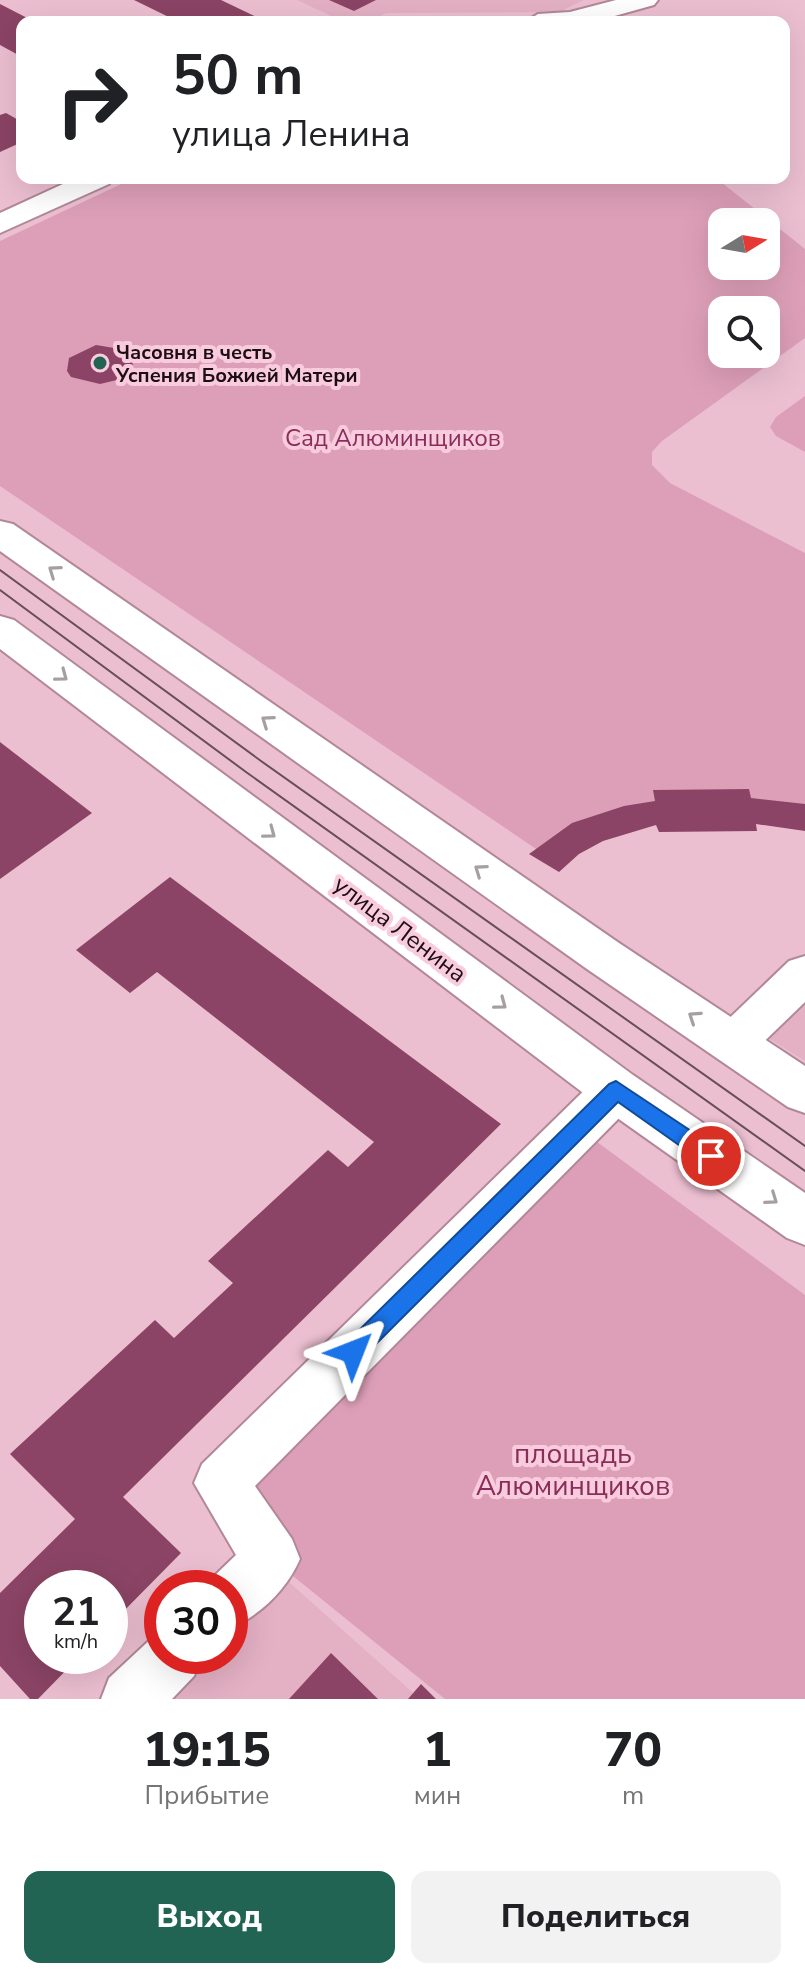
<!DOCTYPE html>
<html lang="ru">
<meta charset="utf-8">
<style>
body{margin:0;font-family:"Nunito Sans",sans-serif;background:#f2f2f2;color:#202124;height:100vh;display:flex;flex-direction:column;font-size:30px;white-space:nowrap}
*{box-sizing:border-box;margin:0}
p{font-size:26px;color:#757577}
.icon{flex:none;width:44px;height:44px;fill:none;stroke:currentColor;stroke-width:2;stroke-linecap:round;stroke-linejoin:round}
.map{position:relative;height:1699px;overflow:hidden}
.details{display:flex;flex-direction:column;background:#fff;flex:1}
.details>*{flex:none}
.hud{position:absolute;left:16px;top:16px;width:774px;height:168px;border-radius:16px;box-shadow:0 8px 32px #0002;background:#fff;color:#202124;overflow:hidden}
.needle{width:52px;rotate:79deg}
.fabs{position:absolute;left:708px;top:208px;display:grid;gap:16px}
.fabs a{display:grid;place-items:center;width:72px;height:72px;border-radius:16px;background:#fff;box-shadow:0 8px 32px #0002;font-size:40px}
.speed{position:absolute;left:24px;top:1570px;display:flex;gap:16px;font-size:40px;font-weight:700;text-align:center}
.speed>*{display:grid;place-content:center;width:104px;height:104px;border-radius:50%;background:#fff;box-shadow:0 8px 32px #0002;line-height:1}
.speed small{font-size:20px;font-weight:400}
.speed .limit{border:12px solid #d22;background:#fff;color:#111}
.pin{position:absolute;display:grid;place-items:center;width:68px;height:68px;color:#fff;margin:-34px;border:4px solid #fff;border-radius:50%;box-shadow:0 2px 8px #0007}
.me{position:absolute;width:88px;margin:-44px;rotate:45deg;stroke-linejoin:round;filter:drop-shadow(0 0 6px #0008)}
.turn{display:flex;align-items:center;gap:28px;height:168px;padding:0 24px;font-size:36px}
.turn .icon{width:104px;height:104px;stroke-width:2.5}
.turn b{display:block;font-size:56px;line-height:68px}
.eta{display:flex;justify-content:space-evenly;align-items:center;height:136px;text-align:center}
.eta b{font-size:48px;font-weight:800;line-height:56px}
.button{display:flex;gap:16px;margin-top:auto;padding:16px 24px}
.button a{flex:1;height:92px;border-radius:16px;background:#226453;color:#fff;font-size:32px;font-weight:800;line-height:92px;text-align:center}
.button a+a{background:#f2f2f2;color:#202124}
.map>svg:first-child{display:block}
</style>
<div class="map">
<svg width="805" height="1699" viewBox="0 0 805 1699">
<rect width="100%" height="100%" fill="#ecbfd0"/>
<path fill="#e4b0c4" d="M297,0h287l-25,12 -173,1 -18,9h-24z
M805,996v65l-37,-23z
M280,1574l140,125h-263l42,-43h31v-31z"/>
<path fill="#dd9fb8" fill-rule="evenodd" d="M134,178h582l89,71v89l-143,103 -10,11v13l18,18 135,70v271l-147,-14 -113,45 -545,-369v-245zM722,222h44v44h-44zM722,310h44v44h-44z
M805,396v56l-29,-16 -6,-9 6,-10z
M589,1136l216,159v404h-360l-173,-140 -51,-76z"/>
<path fill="#8b4465" d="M134,0h87l46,22h-88z
M329,0h47l-22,11z
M0,4l35,18h-13v35l-22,-12z
M6,113l16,9v20l-22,10v-37z
M96,345l30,5 6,5 1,12 -12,12 -21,5 -29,-7 -4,-6 2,-13z
M0,742l92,71 -92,66z
M749,789l2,9 54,6v27l-49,-7 1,7 -98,1 -3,-7 -53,16 -24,13 -20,18 -30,-18 43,-31 52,-17 31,-5 -2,-11z
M170,877l331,247 -378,373 58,56 -71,72v-37h-68v68h38l-42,43h-8l-30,-33v-73l75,-74 -65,-65 145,-134 19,18 59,-55 -25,-22 120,-111 20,17 26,-25 -217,-170 -27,21 -54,-43z
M331,1653l47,46h-89z
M421,1684l15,15h-28z"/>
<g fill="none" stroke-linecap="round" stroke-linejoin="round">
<g stroke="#b28898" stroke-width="4">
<path id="minor" d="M616,0h42l-4,5 -61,17h-68l13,-8 32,-2z
M76,178h37l-4,6 -109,49v-20z
M805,956v46l-56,54 -16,6 -16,-6 -7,-13 7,-13 72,-69z
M616,1070l17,6 6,14 -6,14 -378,382 37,53 8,20c-13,30 -40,57 -70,69v-40h-23l3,-8 26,-25 -42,-72 8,-19 397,-388z
M162,1632v24h41l-9,20 -22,23h-71l8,-21 45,-42z"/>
</g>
<g stroke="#b28898" stroke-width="4">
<path id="major" d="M0,521l13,3 606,419 186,123v47l-17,-6 -201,-138 -587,-418z
M0,616l14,4 619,455 172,118v52l-18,-7 -188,-133 -599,-456z"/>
</g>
<use href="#minor" fill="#fff" fill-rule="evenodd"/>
<use href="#major" fill="#fff" fill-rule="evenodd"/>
<path stroke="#684e58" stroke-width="2" d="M0,570l261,191 544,385
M0,590l246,182 559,399"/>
</g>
<defs><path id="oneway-chevron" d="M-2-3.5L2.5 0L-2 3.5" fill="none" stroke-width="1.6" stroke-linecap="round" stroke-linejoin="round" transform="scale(2)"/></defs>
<g stroke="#a59fa1">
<use href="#oneway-chevron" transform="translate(54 571) rotate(-145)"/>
<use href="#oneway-chevron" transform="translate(62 676) rotate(37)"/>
<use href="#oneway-chevron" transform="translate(267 721) rotate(-145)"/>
<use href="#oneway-chevron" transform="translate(270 833) rotate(37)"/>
<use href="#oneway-chevron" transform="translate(480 870) rotate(-145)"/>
<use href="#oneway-chevron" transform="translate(501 1004) rotate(37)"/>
<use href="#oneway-chevron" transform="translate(694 1017) rotate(-146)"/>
<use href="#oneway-chevron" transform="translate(772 1199) rotate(35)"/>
</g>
<path fill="#1a73e8" stroke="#114b97" stroke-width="2" d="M616,1081l102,68 3,7 -3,6h-15l-85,-60 -257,257 -8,3 -8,-3 -3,-7 3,-8 264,-260z"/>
<circle fill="#226453" stroke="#f9ccdd" stroke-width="3" cx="100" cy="363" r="8"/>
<g text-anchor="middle" stroke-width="8" stroke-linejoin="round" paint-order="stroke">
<g font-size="20" font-weight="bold" fill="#1d0e14" stroke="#f9ccdd" text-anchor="start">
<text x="116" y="359">Часовня в честь<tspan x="116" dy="23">Успения Божией Матери</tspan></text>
</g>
<g font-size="24" fill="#892d5b" stroke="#f9ccdd">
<text x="393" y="446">Сад Алюминщиков</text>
</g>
<g font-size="24" fill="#1d0e14" stroke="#f9ccdd">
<text transform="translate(400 929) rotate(37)" y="8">улица Ленина</text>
</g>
<g font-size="28" fill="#892d5b" stroke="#f9ccdd">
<text x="573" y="1463">площадь<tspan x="573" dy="32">Алюминщиков</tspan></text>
</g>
</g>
</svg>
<div class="fabs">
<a><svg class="needle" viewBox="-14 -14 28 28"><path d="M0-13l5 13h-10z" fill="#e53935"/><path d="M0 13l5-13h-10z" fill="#757577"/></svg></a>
<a><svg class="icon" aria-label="search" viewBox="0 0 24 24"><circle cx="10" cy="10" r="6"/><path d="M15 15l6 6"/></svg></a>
</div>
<div class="speed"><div>21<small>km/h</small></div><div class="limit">30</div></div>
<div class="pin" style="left:711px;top:1156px;background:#d93025"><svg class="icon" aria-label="arrive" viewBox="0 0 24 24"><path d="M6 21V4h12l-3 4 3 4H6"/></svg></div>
<svg class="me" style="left:353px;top:1352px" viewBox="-20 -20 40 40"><path d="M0-17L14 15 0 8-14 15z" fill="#1a73e8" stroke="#fff" stroke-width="4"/></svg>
<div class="hud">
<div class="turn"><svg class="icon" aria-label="right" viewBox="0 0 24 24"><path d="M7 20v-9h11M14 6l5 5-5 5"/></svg><div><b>50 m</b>улица Ленина</div></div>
</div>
</div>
<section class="details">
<div class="eta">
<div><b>19:15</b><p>Прибытие</p></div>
<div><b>1</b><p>мин</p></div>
<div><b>70</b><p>m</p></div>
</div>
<div class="button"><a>Выход</a><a>Поделиться</a></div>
</section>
